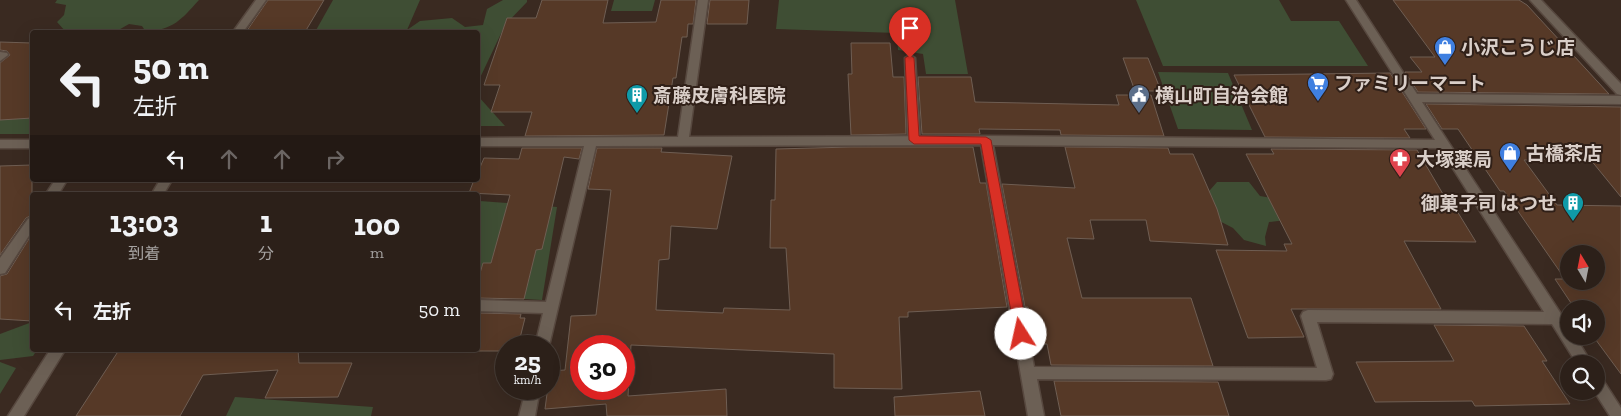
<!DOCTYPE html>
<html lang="ja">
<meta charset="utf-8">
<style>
body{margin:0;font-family:"Zilla Slab","Noto Sans JP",serif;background:#382d26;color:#f1f3f6;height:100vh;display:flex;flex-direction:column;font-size:19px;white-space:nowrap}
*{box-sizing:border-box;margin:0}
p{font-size:16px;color:#a6a3a2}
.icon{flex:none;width:28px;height:28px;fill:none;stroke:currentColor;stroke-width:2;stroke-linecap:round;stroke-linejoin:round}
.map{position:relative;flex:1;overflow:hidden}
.drawer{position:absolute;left:30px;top:192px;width:450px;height:160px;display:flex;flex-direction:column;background:#2c2019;border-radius:5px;box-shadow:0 5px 20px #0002,0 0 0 1px #483e38}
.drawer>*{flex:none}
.top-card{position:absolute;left:30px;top:30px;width:450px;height:152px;border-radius:5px;box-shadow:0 5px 20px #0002,0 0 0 1px #483e38;background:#2c2019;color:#f1f3f6;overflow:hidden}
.needle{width:32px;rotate:350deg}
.tools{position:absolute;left:1560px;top:245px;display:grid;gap:10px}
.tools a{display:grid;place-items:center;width:45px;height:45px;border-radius:50%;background:#2c2019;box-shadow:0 5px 20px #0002,0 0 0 1px #483e38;font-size:25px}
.speed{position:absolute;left:495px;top:335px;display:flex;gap:10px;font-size:25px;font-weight:700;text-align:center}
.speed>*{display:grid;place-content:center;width:65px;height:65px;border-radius:50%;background:#2c2019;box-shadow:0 5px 20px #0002,0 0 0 1px #483e38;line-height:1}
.speed small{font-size:12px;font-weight:400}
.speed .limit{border:8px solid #d22;background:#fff;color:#111}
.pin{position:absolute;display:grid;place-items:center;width:42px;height:42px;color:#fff;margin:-51px -21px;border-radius:50% 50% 50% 0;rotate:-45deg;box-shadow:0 0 5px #0007}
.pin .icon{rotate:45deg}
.me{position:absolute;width:55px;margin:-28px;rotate:350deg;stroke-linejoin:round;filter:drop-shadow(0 0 4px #0008)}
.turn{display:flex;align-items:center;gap:18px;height:105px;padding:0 20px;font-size:22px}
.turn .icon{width:65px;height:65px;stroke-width:2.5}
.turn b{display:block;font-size:35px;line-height:42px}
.lanes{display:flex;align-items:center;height:48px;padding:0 20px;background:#0003;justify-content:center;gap:25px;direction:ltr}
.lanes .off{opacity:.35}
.eta{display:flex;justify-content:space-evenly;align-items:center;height:85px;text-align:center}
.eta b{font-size:30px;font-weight:800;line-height:35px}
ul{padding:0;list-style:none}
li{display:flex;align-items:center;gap:15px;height:65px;padding:0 20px}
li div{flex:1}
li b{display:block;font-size:19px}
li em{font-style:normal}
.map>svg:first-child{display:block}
</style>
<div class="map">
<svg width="1621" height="416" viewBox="0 0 1621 416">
<rect width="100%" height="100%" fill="#3a2a21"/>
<path fill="#3f4e34" d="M57,0h142c-18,20 -25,29 -53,32l-4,-6 -13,-2 -14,8h-49l-9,-10 7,-7 2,-10 -11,-2z
M333,0h87l-13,30 13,-9 32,-3 13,9 18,-2 4,-16 16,-9h24v2l-22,23 -27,57v-50h-163z
M614,0h41l-3,11h-41z
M779,0h176l13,74h-42l-3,-20 -25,-4 -1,-17 -121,-4z
M1136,0h143l12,21h48l29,45h-205z
M0,69l32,4v59l-1,2h-31z
M1158,72l70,1 24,57 -74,-1z
M478,96l27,30h-27z
M1217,182h32l11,14 41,7 1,15 -33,4 -4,15 1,9 -22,-6 -11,-12 -29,-15v-16z
M480,201l77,6 -15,93 -64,-4v-93z
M32,322v28h5l-4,6 -33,4v-26z
M0,362l16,6 -16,26z
M235,397l138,10 -2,9h-145z"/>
<path fill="#563927" stroke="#6f5e53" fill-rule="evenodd" d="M324,0l-19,32h-59l22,-32z
M542,0h66l-5,23 53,-1 5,-22h35l-3,24h-5l-1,13h-5l-6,41h-3l-9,57 -139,1 7,-24h-41l9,-27h-16l23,-67h29z
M710,0h39l-2,24h-40z
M1393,0h126l8,5 82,89 -191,-2 -13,-20h17l-12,-15h25z
M0,42l32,1v75l-32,2v-57l10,-8 -3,-4 -7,-1z
M851,43h39l3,34h11l2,57 -55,1 -3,-61h4z
M1123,58h25l13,33h-26z
M1390,73l36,56h-22l6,9 -145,-1 -31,-62z
M918,77h53l4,25 144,3 -3,-10h35l13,41 -103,-1 -1,-5 -81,-1 1,5h-58z
M1426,104l195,3v90l-31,-38 -66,1 33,45 64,1v168l-28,-38h3v-27h-21l-20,-30h10l-61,-88h-4l-42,-62h-16zM1569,254h27v27h-27z
M851,147h122l7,36h6l21,124 -99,5v5h-9l3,72 -68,-1v-34l-203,-9 -3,51 98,-7 1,27h-120l-1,-12 -61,5 5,-38 15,-1 6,-54 25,-1 15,-125 -23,-1 9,-41h65l-1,4 71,4 -15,73 -46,-3 -2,33 -10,1 -3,50 67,3 1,-5 66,2 -4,-62h-16l1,-48h4l1,-51zM581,346h43v43h-43z
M1065,147l103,1 2,6h23l24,55 11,36 -78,-4 -4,-21h-56l4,19 -27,-1 15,60h109l22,68 -162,-1 -4,-21h-12l-7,-37h-3l-23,-123 73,4z
M522,148h60l-3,11 -15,-2 -22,92 -6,1 -12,49 -46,-1v-18l5,-17h8l19,-68 -41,-2 5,-13h4v-8l6,-14 35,1z
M1271,149l146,1 36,61h4l19,31 -72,-1 37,68h-150l13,28 -56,1 -32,-88 71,1 -3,-7h8l-46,-90h28z
M32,165v50l-6,3 -26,37v-89z
M32,234v87l-32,-2v-43l7,-2z
M478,313l43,1 -1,4h5l-7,28h-12v5h-28z
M1434,325l90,1 23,35h-5l28,43 -95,2 -3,-5 -97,1 -19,-40 98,-1z
M119,350h179l1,13h53l-14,34 -73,1 13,-28 -75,5 -23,41h-104z
M1054,381l164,1 11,34h-168z
M980,391l5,25h-90l-1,-19z"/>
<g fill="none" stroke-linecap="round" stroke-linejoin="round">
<g stroke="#57483f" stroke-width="3">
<path id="lane" d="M256,0h10l-23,32h-10z
M0,52l7,1 1,2 -8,6z
M910,55l5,3 5,82 -6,4 -6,-4 -3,-82z
M55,180h12l-9,15h-13z
M32,217v14l-27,42 -5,1v-16l28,-39z"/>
</g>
<g stroke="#57483f" stroke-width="3">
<path id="street" d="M698,0h10l-19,137 297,-1 449,4 -89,-140h10l61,94 204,2v8l-199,-2 139,212 8,13v9h6l17,28h-15l-25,-40 -235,-2 16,52 -2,5 -5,1 -289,-1 7,37h-16l-47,-271 -385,1 -47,200h-14l8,-33 -65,-2v-11l68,2 38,-156h-106v-8l200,-1zM993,145l447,3 104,164 -236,-2 -5,2 -2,4 16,52 -283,-1z
M1530,0h11l80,84v11l-4,-1z
M0,140h32v8h-32z
M160,180h12l-9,15h-12z
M50,350h15l-41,66h-16z
M1596,376l5,1 20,31v8h-11l-16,-25h2z
M526,389h14l-5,27h-16z"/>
</g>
<use href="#lane" fill="#6c6055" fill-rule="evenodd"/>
<use href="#street" fill="#6c6055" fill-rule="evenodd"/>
</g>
<path fill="#d93025" stroke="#8d1f18" d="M910,55l4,3 5,78 67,1 5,3 37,194 -2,4 -5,2 -6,-6 -34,-190h-67l-5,-4 -4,-82z"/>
<defs>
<g id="shop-pin" transform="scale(1.125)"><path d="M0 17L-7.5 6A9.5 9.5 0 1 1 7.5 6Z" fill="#3f7fe0" stroke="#302018"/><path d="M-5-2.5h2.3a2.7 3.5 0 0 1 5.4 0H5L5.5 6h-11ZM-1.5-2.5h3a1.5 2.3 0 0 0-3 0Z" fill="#fff"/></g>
<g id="supermarket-pin" transform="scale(1.125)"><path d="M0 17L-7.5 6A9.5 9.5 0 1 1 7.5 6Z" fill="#3f7fe0" stroke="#302018"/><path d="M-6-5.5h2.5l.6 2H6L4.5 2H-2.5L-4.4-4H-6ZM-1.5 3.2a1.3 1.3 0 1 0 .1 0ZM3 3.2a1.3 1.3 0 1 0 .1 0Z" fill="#fff"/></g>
<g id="building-pin" transform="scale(1.125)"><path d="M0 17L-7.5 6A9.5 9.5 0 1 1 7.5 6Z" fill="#0f9aa8" stroke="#302018"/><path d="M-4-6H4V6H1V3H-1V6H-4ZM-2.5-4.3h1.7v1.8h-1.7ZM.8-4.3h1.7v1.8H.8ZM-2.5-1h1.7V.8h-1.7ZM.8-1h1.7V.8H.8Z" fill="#fff"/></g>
<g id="civic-pin" transform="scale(1.125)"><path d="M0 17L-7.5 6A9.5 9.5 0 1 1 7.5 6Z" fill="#5c6f8a" stroke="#302018"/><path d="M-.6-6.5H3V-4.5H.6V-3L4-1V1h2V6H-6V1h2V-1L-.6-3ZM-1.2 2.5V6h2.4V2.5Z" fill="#fff"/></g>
<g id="pharmacy-pin" transform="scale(1.125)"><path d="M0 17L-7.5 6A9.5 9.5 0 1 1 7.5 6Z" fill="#e0444e" stroke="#302018"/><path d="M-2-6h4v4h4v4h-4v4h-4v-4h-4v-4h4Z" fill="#fff"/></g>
</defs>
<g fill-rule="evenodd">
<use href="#shop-pin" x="1445" y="47"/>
<use href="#supermarket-pin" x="1318" y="83"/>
<use href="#building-pin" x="637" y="95"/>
<use href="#civic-pin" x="1139" y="95"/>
<use href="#shop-pin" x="1510" y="153"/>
<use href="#pharmacy-pin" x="1400" y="159"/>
<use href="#building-pin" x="1573" y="203"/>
</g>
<g text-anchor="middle" stroke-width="4" stroke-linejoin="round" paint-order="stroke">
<g font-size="19" font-weight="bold" fill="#dacfc9" stroke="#302018" text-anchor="start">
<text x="1461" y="54">小沢こうじ店</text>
<text x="1334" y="90">ファミリーマート</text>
<text x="653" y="102">斎藤皮膚科医院</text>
<text x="1155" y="102">横山町自治会館</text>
<text x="1526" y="160">古橋茶店</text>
<text x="1416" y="166">大塚薬局</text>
<text x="1557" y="210" text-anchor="end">御菓子司 はつせ</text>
</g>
</g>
</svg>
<div class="tools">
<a><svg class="needle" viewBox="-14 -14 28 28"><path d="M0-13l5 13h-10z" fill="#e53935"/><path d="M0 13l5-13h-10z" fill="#a6a3a2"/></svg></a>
<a><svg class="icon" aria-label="sound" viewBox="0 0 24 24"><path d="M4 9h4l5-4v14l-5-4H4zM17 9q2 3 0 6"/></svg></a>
<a><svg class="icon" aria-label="search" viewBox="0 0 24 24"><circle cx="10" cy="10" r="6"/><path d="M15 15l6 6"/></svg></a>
</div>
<div class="speed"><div>25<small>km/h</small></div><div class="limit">30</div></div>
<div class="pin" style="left:910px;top:58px;background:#d93025"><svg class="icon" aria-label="arrive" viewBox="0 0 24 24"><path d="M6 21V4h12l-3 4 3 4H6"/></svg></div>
<svg class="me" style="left:1021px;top:334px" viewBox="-20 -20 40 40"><circle r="19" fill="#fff"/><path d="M0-13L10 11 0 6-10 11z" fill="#d93025"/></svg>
<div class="top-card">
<div class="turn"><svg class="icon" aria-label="left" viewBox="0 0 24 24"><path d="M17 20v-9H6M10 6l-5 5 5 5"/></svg><div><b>50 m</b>左折</div></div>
<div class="lanes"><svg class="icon" aria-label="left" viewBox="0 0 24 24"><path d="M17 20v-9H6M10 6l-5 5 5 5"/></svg><svg class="icon off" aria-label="ahead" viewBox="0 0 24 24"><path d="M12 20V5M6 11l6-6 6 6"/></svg><svg class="icon off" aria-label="ahead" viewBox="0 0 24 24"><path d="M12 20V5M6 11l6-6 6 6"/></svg><svg class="icon off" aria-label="right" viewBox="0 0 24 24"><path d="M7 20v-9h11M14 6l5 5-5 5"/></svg></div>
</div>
<section class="drawer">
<div class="eta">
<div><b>13:03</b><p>到着</p></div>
<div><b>1</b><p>分</p></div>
<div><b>100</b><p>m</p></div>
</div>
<ul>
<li><svg class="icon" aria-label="left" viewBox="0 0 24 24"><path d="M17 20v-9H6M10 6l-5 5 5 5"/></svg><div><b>左折</b></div><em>50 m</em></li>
</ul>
</section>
</div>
